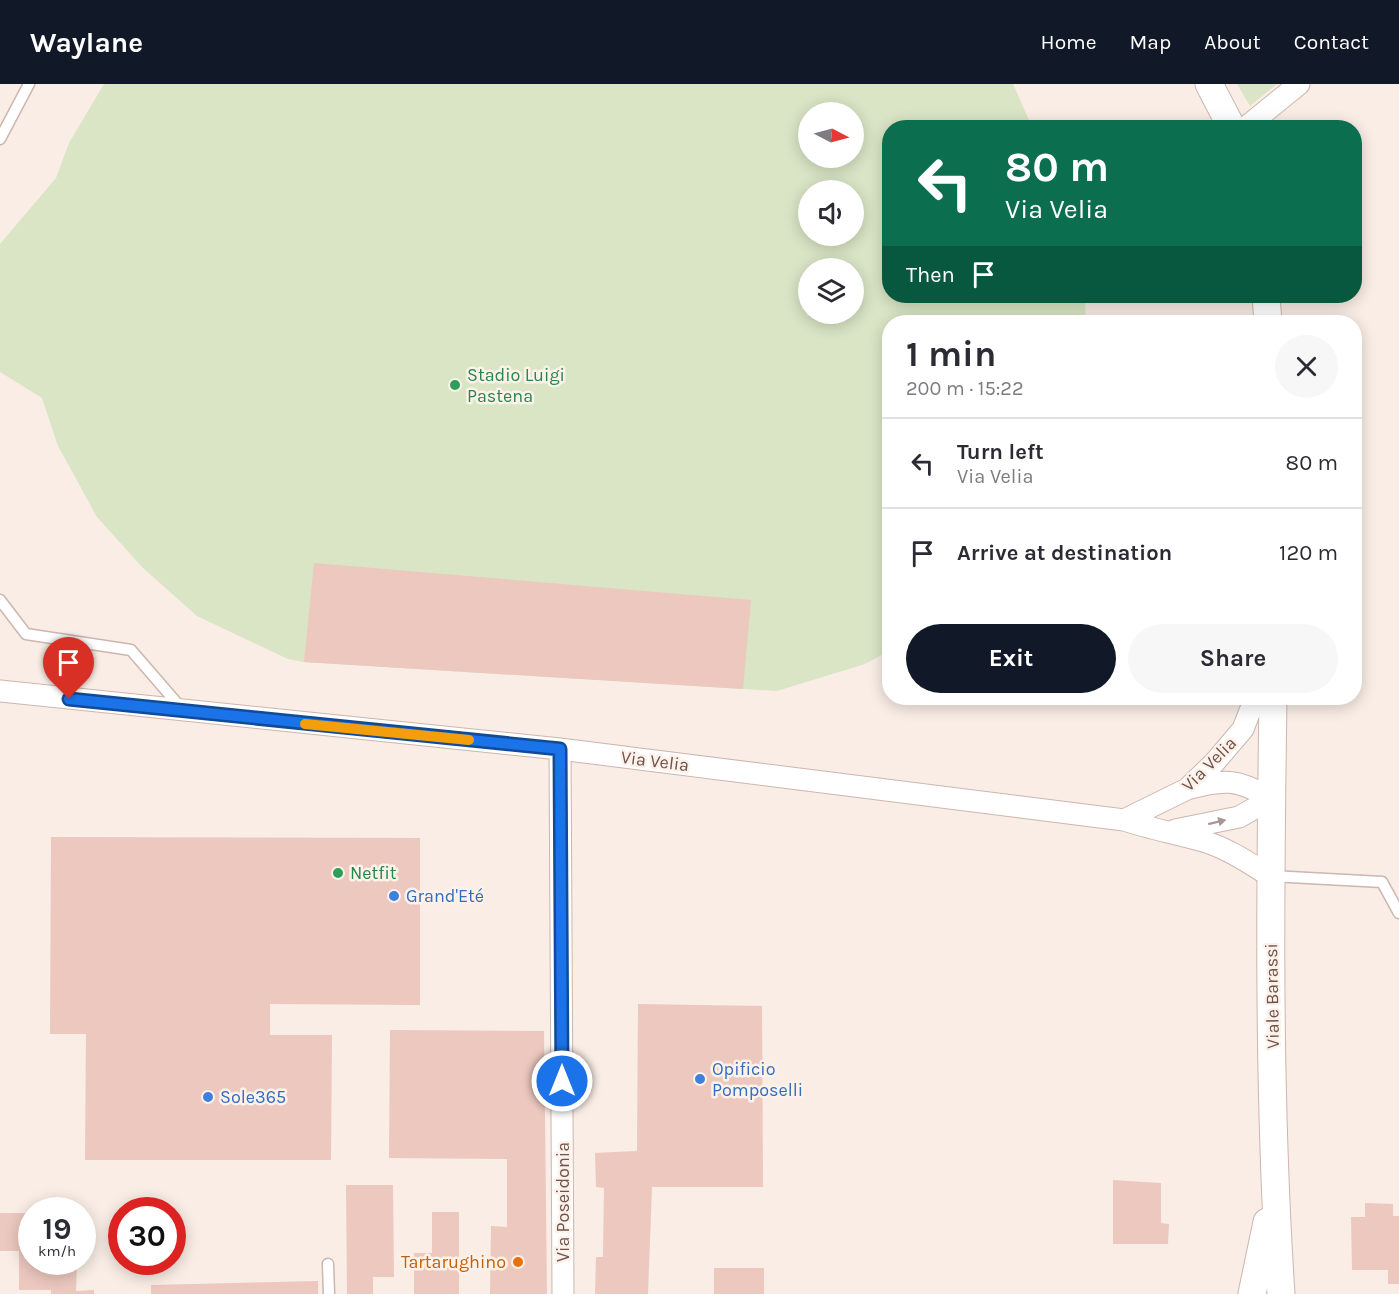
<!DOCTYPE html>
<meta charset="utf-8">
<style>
body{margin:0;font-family:Karla,sans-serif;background:#f7f7f7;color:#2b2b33;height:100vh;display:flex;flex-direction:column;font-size:22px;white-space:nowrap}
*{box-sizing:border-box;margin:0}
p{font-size:20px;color:#7c7c81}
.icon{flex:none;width:33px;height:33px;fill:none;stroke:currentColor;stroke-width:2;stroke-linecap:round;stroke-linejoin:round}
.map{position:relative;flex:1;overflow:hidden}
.drawer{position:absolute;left:882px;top:231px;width:480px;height:390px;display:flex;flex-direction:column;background:#fff;border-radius:24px;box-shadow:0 3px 15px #0003}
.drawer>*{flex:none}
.guide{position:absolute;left:882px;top:36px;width:480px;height:183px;border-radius:24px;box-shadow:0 3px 15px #0003;background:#0b6e4f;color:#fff;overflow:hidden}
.needle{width:39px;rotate:96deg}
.tools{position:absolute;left:798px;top:18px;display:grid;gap:12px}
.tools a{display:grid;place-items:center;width:66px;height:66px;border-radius:50%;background:#fff;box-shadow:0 3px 15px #0003;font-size:30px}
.speed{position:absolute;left:18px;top:1113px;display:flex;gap:12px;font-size:30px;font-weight:700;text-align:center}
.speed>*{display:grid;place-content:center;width:78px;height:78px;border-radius:50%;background:#fff;box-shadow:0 3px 15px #0003;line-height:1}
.speed small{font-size:15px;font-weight:400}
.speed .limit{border:9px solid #d22;background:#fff;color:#111}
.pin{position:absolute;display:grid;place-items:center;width:51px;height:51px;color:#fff;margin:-62px -26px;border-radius:50% 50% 50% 0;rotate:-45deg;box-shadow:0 0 6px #0007}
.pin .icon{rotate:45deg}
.me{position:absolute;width:66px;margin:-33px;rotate:0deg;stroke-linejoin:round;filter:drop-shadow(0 0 4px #0008)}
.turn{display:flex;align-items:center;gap:21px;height:126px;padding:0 24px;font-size:27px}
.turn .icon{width:78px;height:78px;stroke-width:2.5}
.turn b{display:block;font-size:42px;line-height:51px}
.then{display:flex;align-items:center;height:57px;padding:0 24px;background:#0003;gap:12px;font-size:22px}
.round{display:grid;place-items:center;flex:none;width:63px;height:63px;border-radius:32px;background:#f7f7f7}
.headline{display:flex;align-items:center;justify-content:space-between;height:102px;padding:0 24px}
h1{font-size:36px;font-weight:700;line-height:45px}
.primary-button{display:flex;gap:12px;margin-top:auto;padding:12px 24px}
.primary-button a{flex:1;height:69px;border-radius:36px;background:#111827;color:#fff;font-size:24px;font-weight:700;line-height:69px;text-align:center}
.primary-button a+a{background:#f7f7f7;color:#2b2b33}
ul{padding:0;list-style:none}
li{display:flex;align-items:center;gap:18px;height:90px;padding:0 24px;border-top:2px solid #e1e1e2}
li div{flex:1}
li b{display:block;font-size:22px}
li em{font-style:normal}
header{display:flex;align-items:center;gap:36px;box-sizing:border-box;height:84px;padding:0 30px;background:#111827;color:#fff}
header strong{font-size:28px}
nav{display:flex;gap:33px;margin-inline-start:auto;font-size:21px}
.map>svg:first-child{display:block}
</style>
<header>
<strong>Waylane</strong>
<nav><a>Home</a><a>Map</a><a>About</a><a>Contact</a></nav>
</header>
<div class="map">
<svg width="1399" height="1210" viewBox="0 0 1399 1210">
<rect width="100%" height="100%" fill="#f9ede5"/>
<path fill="#d9e5c5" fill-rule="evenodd" d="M104,0h909l19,43 -142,1v168h195l1,26h-196l-1,329 -24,13 -88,27 -473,-29 -16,-3 -91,-43 -54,-48 -46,-51 -39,-71 -16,-48 -42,-26v-128l56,-66 13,-35zM808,28h46v46h-46zM808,106h46v46h-46zM808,184h46v46h-46z
M1237,0h40l-27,22z"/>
<path fill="#ecc8bf" d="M314,479l437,37 -8,89 -439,-27z
M51,753l369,1v167l-150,-1v31h62l-1,125h-246l1,-126h-36z
M638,920l124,2 1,181h-111l-4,107h-53l1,-37h7l1,-69 -8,-1 -1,-34 42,-2z
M390,946l154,1 3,263h-57l1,-68 16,1v-68l-118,-1z
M1113,1096l48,3v40l8,1 -1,20h-55z
M346,1101h47l1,92h-21v17h-26z
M1365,1119l28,1v12h6v68h-11v-14h-36l-1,-53h14z
M432,1128h27v82h-45v-41h18z
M0,1129h32v49h45l-1,29 18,-1v4h-43v-4h-32v-39h-19z
M714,1184h50v26h-50z
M318,1197v13h-167v-9z"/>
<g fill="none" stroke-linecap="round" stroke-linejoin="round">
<g stroke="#ccb6af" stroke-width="13">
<path id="service" d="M0,55l29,-55
M0,516l26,34 105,16 51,59
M1271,792l111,6 17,31
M328,1180l1,30"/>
</g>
<g stroke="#ccb6af" stroke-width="23">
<path id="minor" d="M1245,44l54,-44
M0,607l560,58 564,71c26,9 52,13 79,21 24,7 46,22 67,35
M560,665l3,545
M1124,736l63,-31 27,-26 29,-34 12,-31
M1175,746l64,-13 32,-18c-33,-21 -48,-20 -84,-10"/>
</g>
<g stroke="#ccb6af" stroke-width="29">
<path id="tertiary" d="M1209,0l23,44
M1266,212l2,26
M1273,614c-3,198 -5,398 8,596
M1252,1210l15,-72"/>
</g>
<use href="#service" stroke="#fff" stroke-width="10"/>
<use href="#minor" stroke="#fff" stroke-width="21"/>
<use href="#tertiary" stroke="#fff" stroke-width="27"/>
</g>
<defs><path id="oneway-solid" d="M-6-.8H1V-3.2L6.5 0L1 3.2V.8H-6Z" transform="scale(1.5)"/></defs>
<use fill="#a99794" href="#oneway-solid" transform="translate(1217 738) rotate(-14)"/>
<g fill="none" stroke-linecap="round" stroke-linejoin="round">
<g stroke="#114b97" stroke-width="15">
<path id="route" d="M69,615l491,50 2,332"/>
</g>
<use href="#route" stroke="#1a73e8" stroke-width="10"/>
<path stroke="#f59e0b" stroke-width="10" d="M305,640l164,16"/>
</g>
<g fill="#2e9e5b" stroke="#fdf2ea" stroke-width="2">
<circle cx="455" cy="301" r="6"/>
<circle cx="338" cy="789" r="6"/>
</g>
<g fill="#3f7fe0" stroke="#fdf2ea" stroke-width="2">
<circle cx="394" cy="812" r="6"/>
<circle cx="700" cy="995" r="6"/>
<circle cx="208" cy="1013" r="6"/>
</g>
<circle fill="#e8710a" stroke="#fdf2ea" stroke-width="2" cx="518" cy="1178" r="6"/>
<g text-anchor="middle" stroke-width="5" stroke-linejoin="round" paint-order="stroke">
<g font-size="18" fill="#27864d" stroke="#fdf2ea" text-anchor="start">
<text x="467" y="297">Stadio Luigi<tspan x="467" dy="21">Pastena</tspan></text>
<text x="350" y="795">Netfit</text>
</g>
<g font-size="18" fill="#6f524d" stroke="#fdf2ea">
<text transform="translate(655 677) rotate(7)" y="6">Via Velia</text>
<text transform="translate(1209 680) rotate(-45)" y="6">Via Velia</text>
<text transform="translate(1272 912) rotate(-91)" y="6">Viale Barassi</text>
<text transform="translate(563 1118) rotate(-90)" y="6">Via Poseidonia</text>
</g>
<g font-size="18" fill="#366cbe" stroke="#fdf2ea" text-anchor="start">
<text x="406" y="818">Grand'Eté</text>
<text x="712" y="991">Opificio<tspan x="712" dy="21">Pomposelli</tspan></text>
<text x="220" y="1019">Sole365</text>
</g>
<g font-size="18" fill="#c56008" stroke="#fdf2ea" text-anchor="end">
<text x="506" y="1184">Tartarughino</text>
</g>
</g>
</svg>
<div class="tools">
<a><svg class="needle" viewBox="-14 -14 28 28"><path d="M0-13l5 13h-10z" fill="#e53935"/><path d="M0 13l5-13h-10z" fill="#7c7c81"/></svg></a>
<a><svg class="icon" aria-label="sound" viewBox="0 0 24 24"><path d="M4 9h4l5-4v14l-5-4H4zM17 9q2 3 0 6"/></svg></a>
<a><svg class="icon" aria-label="layers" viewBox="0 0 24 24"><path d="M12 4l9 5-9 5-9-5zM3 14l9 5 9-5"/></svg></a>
</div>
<div class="speed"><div>19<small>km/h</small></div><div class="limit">30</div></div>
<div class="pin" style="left:69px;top:615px;background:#d93025"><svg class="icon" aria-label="arrive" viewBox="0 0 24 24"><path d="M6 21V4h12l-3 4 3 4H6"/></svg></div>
<svg class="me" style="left:562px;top:997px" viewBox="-20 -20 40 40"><circle r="17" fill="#1a73e8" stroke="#fff" stroke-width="3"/><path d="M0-11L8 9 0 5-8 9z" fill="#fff"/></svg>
<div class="guide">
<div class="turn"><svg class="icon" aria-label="left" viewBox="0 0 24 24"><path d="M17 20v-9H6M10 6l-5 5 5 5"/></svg><div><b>80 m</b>Via Velia</div></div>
<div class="then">Then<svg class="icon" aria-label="arrive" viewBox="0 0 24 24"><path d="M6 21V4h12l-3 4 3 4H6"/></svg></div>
</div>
<section class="drawer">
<div class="headline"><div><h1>1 min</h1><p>200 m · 15:22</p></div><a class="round"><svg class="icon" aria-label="close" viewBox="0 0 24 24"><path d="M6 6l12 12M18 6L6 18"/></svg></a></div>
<ul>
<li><svg class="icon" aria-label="left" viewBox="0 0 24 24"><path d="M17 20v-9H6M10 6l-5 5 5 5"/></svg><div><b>Turn left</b><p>Via Velia</p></div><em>80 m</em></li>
<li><svg class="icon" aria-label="arrive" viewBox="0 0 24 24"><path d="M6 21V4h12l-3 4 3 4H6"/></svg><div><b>Arrive at destination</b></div><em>120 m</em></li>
</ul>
<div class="primary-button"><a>Exit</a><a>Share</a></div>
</section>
</div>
